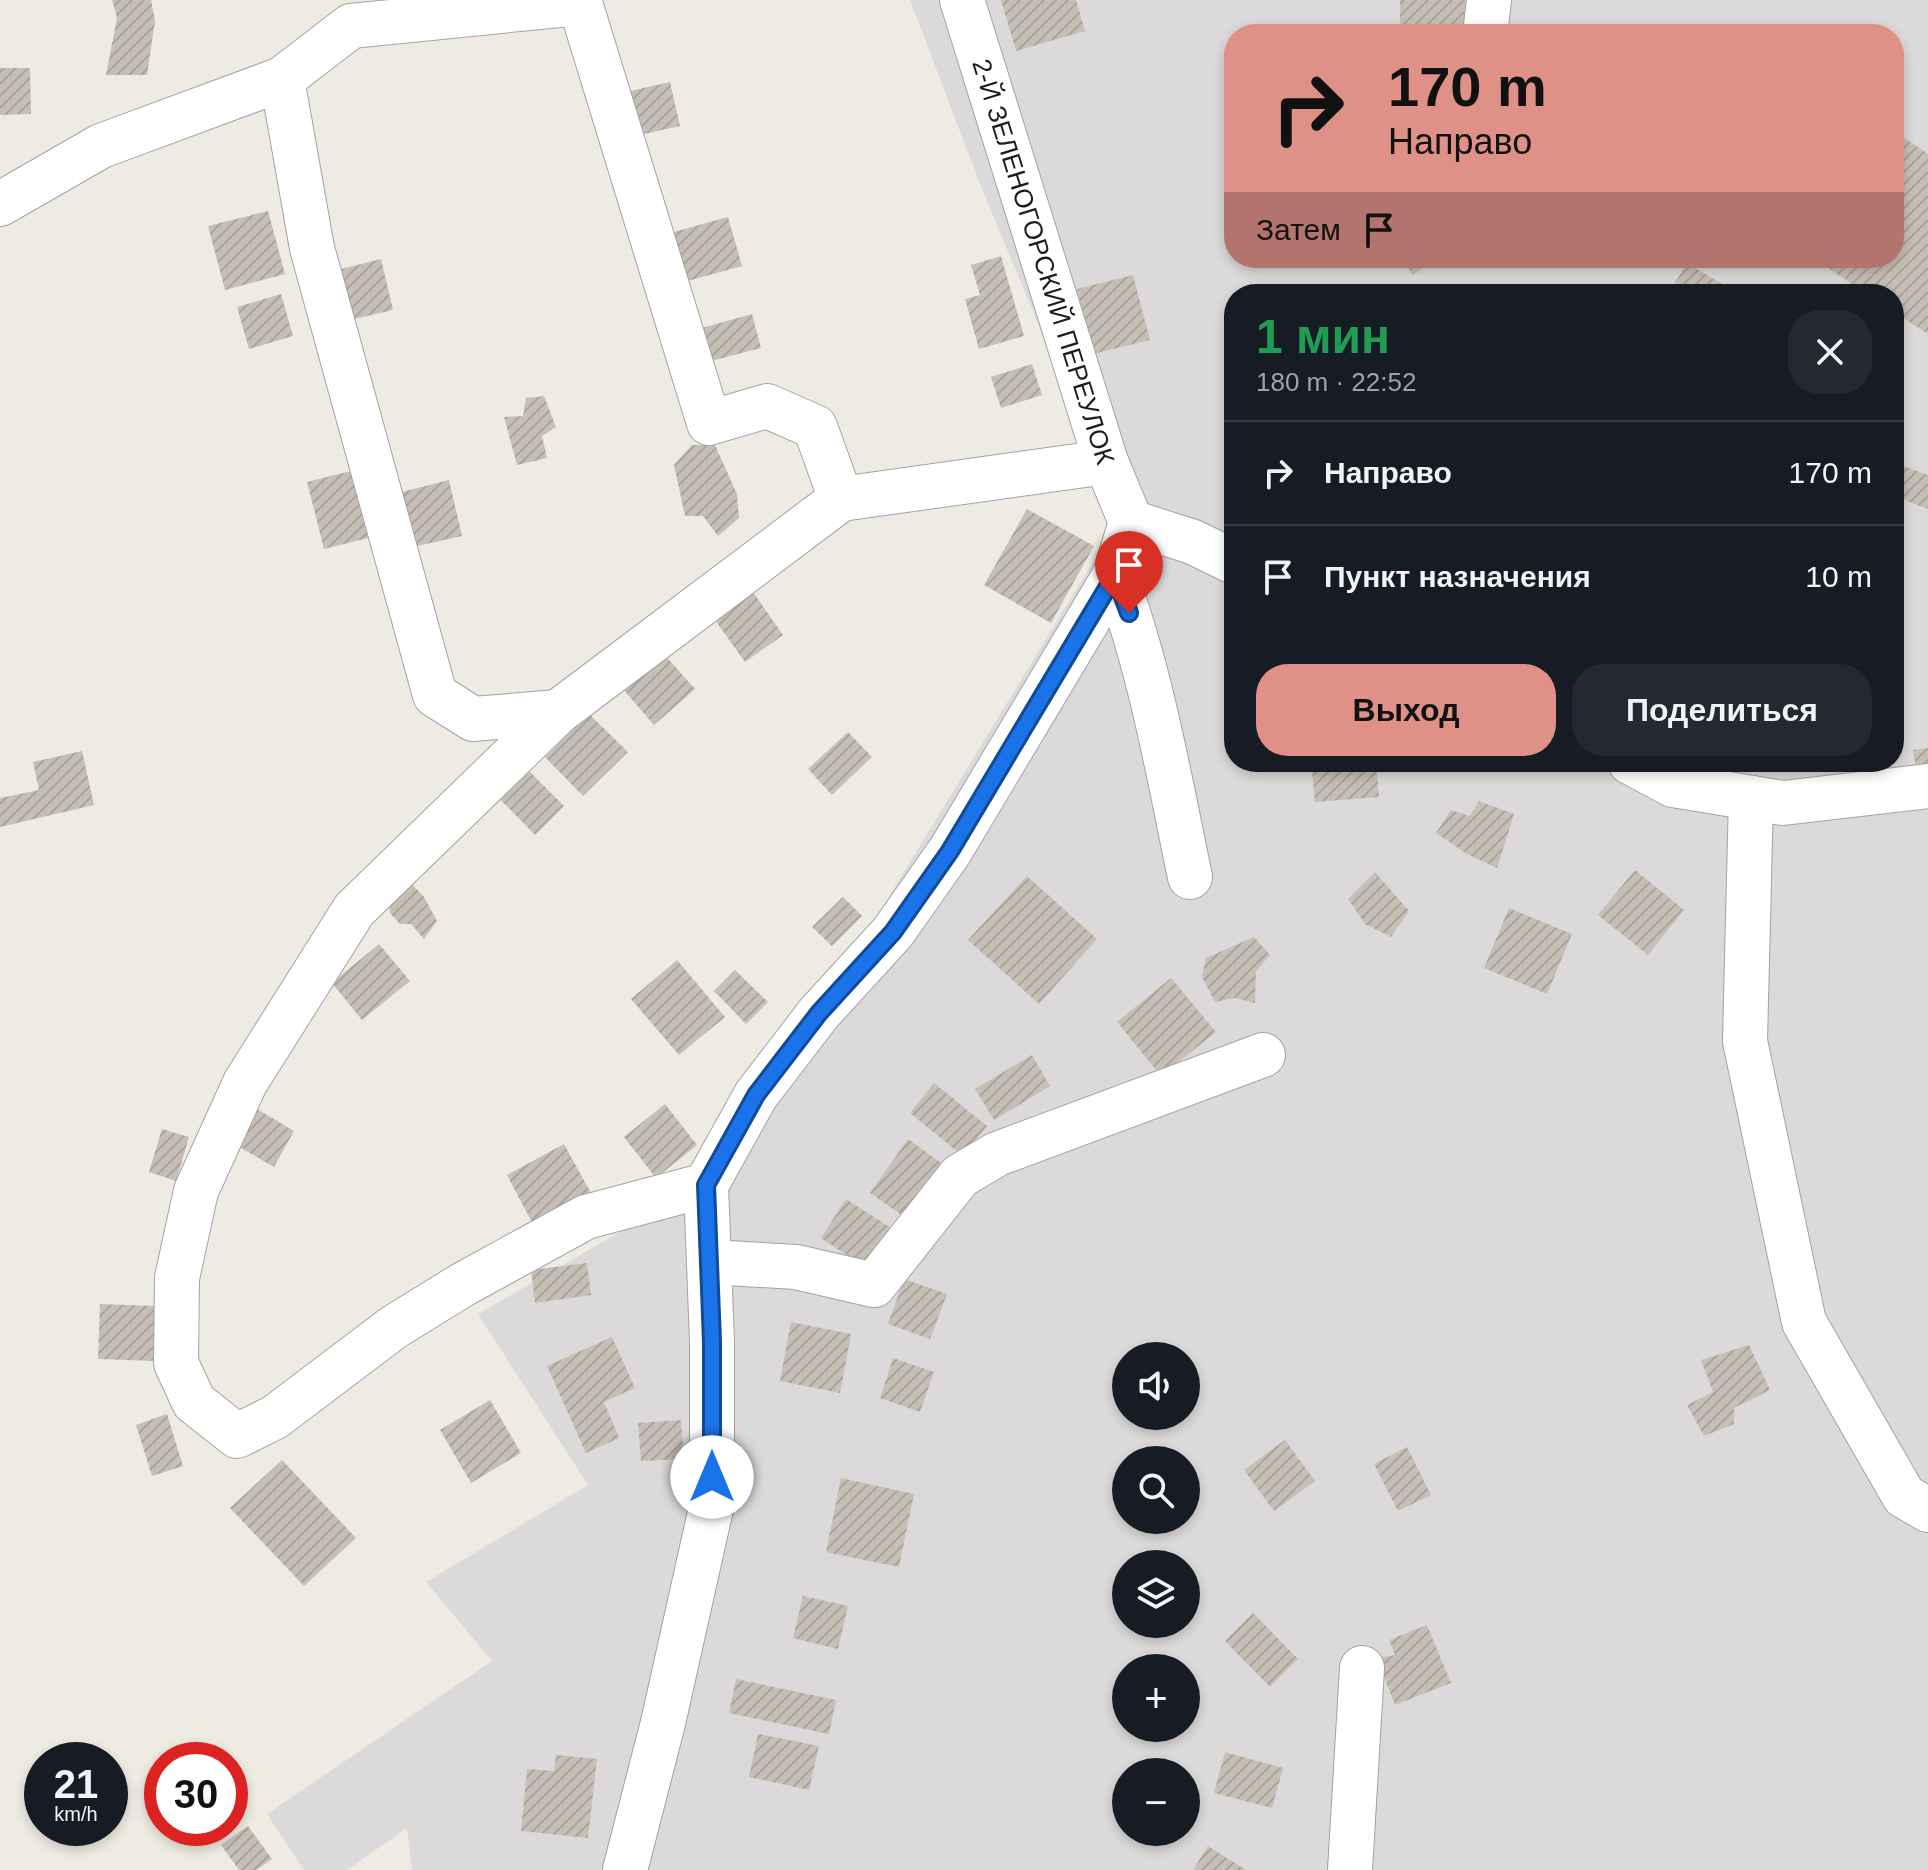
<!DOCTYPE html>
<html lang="ru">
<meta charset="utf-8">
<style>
body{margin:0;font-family:Helvetica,sans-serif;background:#242831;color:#f1f3f6;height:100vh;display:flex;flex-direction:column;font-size:30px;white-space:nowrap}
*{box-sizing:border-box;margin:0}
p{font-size:26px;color:#9ea1a6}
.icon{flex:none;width:44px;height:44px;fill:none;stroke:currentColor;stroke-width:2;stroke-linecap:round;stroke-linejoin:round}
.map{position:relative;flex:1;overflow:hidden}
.drawer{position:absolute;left:1224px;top:284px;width:680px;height:488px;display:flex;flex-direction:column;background:#171b24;border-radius:32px;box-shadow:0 4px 12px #0003}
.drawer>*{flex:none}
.hud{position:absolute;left:1224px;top:24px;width:680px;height:244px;border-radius:32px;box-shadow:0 4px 12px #0003;background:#df9187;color:#111;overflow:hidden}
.fabs{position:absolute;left:1112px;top:1342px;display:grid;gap:16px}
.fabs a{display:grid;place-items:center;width:88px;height:88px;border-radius:50%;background:#171b24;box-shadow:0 4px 12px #0003;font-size:40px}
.speed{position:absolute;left:24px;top:1742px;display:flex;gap:16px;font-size:40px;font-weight:700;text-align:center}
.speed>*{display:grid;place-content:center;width:104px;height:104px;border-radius:50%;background:#171b24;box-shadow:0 4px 12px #0003;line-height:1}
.speed small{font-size:20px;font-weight:400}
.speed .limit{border:12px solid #d22;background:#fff;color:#111}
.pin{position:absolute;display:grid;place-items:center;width:68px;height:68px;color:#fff;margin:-82px -34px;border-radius:50% 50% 50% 0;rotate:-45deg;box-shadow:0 0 8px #0007}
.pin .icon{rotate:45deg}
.me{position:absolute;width:88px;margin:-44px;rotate:0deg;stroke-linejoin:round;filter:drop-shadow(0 0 6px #0008)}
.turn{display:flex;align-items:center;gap:28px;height:168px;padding:0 32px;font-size:36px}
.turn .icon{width:104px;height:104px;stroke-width:2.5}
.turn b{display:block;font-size:56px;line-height:68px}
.then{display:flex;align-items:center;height:76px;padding:0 32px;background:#0003;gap:16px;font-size:30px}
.round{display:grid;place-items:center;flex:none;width:84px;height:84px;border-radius:32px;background:#242831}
.headline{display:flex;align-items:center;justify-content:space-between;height:136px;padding:0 32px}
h1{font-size:48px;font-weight:600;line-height:60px;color:#1e9e55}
.cta{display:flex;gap:16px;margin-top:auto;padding:16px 32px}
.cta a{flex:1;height:92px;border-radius:32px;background:#df9187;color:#111;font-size:32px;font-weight:600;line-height:92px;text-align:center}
.cta a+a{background:#242831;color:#f1f3f6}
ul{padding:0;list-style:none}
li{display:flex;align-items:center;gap:24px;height:104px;padding:0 32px;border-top:2px solid #363941}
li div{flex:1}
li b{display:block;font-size:30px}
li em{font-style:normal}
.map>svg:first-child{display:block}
</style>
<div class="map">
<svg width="1928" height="1870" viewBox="0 0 1928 1870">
<defs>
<pattern id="building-hatch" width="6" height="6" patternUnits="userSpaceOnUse" patternTransform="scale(2)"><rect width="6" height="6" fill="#c6bfb5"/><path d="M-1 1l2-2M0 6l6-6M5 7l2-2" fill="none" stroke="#aaa49b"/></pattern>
</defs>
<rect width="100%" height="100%" fill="#eeece2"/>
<path fill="#dbd9d9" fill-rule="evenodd" d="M910,0h1018v1870h-1516l-5,-42 -60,42h-43l-37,-56 225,-153 -66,-79 162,-97 -110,-171 223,-129 114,-167 304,-499 -139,-335zM1234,34h660v224h-660zM1234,294h660v468h-660zM1126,1356h60v60h-60zM1126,1460h60v60h-60zM1126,1564h60v60h-60zM1126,1668h60v60h-60zM1126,1772h60v60h-60z"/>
<path fill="url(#building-hatch)" d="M112,0h39l4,21 -8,54h-41l11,-57z
M1001,0h75l9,31 -69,20z
M1400,0h69v34h-69z
M0,68h30l1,46 -31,1z
M670,82l10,44 -40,9 -10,-44z
M1894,131l34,23v180l-34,-22v-18h-27l-54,-36h81z
M268,211l17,63 -60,16 -17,-64z
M728,217l14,49 -58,16 -14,-49z
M1001,256l23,80 -45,13 -14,-50 15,-4 -9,-30z
M1401,258h36l-24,17z
M381,259l12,51 -43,10 -13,-50z
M1687,263l52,31h-71z
M1133,275l17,65 -57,14 -16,-65z
M281,294l12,42 -44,13 -12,-42z
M752,314l9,34 -54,14 -9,-33z
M1032,364l10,31 -41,13 -10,-31z
M544,396l12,31 -14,9 5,22 -30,7 -13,-48 19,-1 3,-18z
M692,445h23l22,49 2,24 -21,18 -15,-20h-18l-11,-51z
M1898,464l30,11v34l-34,-13z
M351,471l17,67 -44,11 -17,-67z
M449,480l13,56 -54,12 -14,-54z
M1027,509l67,37 -43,77 -67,-38z
M753,592l30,43 -38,27 -30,-42z
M662,652l33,37 -41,36 -32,-37z
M589,714l39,38 -45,44 -38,-39z
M848,732l24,25 -40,38 -24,-26z
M1928,748v23l-11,2 -4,-23z
M82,751l12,54 -94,22v-29l39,-8 -6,-28z
M1311,762h65l3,35 -64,5z
M524,766l40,40 -29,29 -40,-41z
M1479,801l35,13 -17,54 -30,-14 -31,-21 15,-23 19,6z
M1635,870l49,40 -36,45 -50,-40z
M1375,872l34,39 -18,26 -26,-13 -17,-25z
M1027,876l70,63 -58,65 -71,-64z
M410,882l14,15 13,24 -13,18 -13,-15h-11l-10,-11 -1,-15z
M843,897l19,19 -30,30 -20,-19z
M1509,908l63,26 -25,60 -63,-26z
M1254,937l16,18 -14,16 -1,32 -20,-5 -20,4 -13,-25 4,-19z
M379,944l31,37 -48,39 -30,-37z
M677,960l48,57 -46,38 -48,-56z
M735,970l33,32 -22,22 -32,-33z
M1171,978l45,54 -55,44 -44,-54z
M1032,1055l18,31 -56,34 -19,-31z
M934,1083l53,43 -24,30 -53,-43z
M665,1104l32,41 -41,33 -32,-41z
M257,1109l37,22 -20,36 -38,-22z
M162,1129l27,8 -13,44 -27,-9z
M908,1139l36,26 -38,53 -36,-25z
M564,1144l28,51 -58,31 -27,-51z
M846,1199l48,31 -26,39 -47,-31z
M587,1263l4,32 -56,8 -4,-33z
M904,1279l43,15 -17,45 -42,-15z
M100,1304l57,2 -2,55 -57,-2z
M791,1322l60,12 -11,59 -60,-12z
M612,1337l23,51 -31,14 15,36 -33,15 -39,-87z
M1749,1345l21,45 -36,18v16l-30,12 -17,-31 26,-13 -12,-32z
M893,1358l41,14 -14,40 -40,-14z
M490,1400l31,53 -50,30 -31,-53z
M167,1414l16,52 -31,10 -16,-51z
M681,1420l3,39 -43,2 -3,-38z
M1285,1440l30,41 -41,30 -30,-41z
M1407,1447l24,48 -33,16 -24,-47z
M282,1460l74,78 -52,48 -74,-78z
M841,1478l73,16 -15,73 -73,-15z
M803,1596l45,10 -10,43 -45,-11z
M1253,1613l45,46 -28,28 -45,-46z
M1427,1625l24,58 -56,22 -18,-47 18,-3 -6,-15z
M736,1679l100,21 -7,34 -100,-21z
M758,1734l61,12 -10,44 -60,-13z
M1225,1752l58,16 -11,40 -58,-15z
M556,1755l41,4 -9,79 -67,-7 6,-62 27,2z
M248,1826l24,33 -16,11h-17l-18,-25z
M1208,1846l38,24h-53z"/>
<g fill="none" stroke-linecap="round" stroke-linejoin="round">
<g stroke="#a3a3a3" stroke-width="46">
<g id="minor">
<path id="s1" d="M962,0l144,462 25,60"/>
<path d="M1485,34l4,-34"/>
<path d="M282,79l69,-53 229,-23 129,420 58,-17 48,21 26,72"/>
<path d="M0,204l101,-58 181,-67 30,169 123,447 38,24 85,-7"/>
<path d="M1106,462l-265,37 -283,213 -204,198 -109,173 -49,108 -19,87 -1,85 18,39 43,34 38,-19 119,-90 68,-42 124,-68 120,-32 50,-90 63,-82 74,-81 57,-81 165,-276 16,-53"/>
<path d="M1131,522l62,20 41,20"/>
<path d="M1115,575c36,97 54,201 75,302"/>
<path d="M1630,762l43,23 110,18 145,-17"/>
<path d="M1751,798l-6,243 59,281 100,174 24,14"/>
<path d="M709,1262l87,5 78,18 86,-109 37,-22 266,-99"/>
<path d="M625,1870l38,-147 49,-219v-162l-6,-157"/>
<path d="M1350,1870l12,-202"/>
</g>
</g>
<use href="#minor" stroke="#fff" stroke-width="44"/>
</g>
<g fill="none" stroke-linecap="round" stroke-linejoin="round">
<g stroke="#114b97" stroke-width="20">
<path id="route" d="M712,1477v-135l-6,-157 50,-90 63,-82 74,-81 57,-81 165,-276 14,38"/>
</g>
<use href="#route" stroke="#1a73e8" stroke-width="14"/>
</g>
<g text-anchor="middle" stroke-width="6" stroke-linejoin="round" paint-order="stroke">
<g font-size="26" fill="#1c1c1c" stroke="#fff">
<text dy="9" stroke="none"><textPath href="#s1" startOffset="274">2-Й ЗЕЛЕНОГОРСКИЙ ПЕРЕУЛОК</textPath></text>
</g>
</g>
</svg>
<div class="fabs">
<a><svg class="icon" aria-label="sound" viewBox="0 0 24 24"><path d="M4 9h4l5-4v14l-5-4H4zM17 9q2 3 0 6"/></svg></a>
<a><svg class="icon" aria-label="search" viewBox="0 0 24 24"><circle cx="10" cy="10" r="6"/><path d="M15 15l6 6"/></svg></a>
<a><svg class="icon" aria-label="layers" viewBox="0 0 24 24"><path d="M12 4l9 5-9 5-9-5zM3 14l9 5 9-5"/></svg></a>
<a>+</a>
<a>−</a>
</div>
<div class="speed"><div>21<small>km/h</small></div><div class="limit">30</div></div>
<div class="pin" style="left:1129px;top:613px;background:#d93025"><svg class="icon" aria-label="arrive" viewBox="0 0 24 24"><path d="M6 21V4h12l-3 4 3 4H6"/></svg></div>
<svg class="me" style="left:712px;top:1477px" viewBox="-20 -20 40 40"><circle r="19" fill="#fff"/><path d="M0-13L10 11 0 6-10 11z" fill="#1a73e8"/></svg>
<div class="hud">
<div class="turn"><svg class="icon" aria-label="right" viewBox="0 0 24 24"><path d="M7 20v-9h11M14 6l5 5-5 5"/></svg><div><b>170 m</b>Направо</div></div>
<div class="then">Затем<svg class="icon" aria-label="arrive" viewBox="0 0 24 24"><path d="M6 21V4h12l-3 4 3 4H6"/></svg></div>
</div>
<section class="drawer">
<div class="headline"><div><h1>1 мин</h1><p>180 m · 22:52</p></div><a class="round"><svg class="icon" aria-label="close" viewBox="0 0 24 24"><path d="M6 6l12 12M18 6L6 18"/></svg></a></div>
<ul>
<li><svg class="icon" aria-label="right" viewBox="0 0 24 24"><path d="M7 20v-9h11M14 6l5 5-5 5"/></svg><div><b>Направо</b></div><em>170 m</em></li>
<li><svg class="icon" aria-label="arrive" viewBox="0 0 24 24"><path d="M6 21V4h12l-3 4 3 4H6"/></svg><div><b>Пункт назначения</b></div><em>10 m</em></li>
</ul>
<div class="cta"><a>Выход</a><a>Поделиться</a></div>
</section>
</div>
